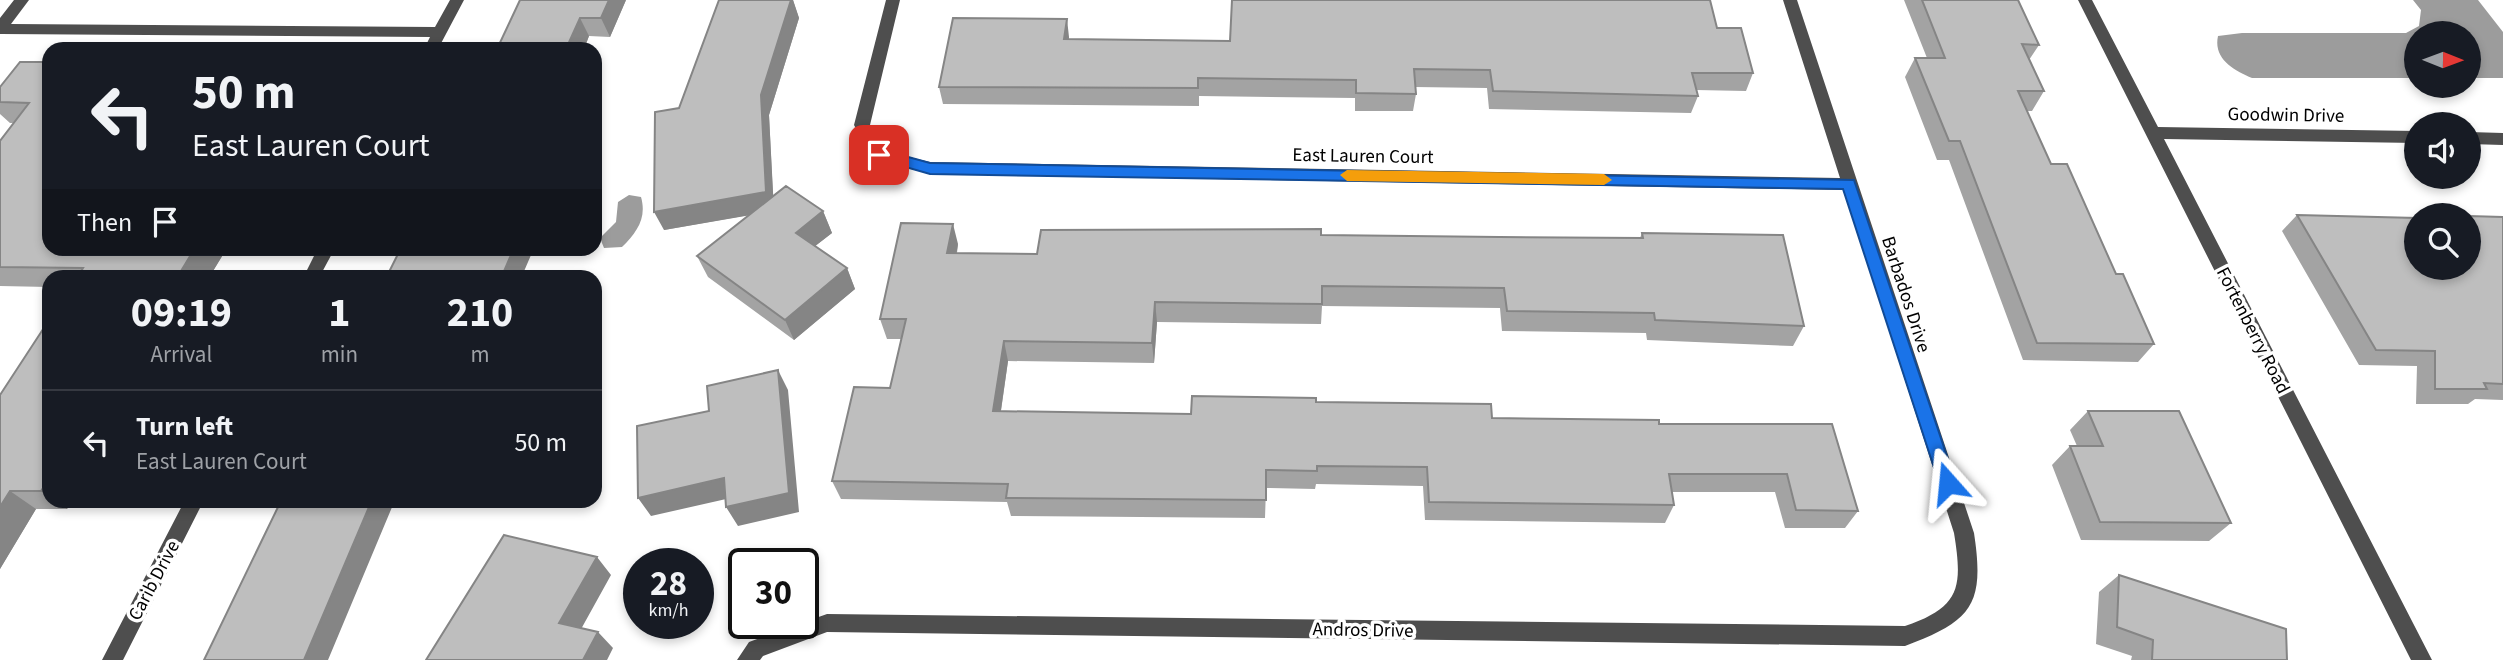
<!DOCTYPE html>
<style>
body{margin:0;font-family:"Source Sans 3",sans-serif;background:#242831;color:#f1f3f6;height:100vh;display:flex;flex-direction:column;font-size:26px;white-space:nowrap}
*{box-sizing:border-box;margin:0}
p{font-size:23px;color:#9ea1a6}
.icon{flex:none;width:38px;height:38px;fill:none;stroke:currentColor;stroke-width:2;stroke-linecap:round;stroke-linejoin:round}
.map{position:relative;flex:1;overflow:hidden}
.side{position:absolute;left:42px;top:270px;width:560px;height:238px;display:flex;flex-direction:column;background:#171b24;border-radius:21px;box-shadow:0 4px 10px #0003}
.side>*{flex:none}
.banner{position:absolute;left:42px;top:42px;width:560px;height:214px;border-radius:21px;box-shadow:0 4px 10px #0003;background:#171b24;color:#f1f3f6;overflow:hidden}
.needle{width:46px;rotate:91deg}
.buttons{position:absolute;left:2404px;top:21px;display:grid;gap:14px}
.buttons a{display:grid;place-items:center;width:77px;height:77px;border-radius:50%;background:#171b24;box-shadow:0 4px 10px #0003;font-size:35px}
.speed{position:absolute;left:623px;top:548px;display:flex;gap:14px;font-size:35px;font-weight:700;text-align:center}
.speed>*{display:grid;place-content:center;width:91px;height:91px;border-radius:50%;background:#171b24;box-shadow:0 4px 10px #0003;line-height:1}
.speed small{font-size:18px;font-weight:400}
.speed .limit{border:4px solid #111;border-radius:10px;background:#fff;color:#111}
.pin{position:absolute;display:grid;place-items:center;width:60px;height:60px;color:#fff;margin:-30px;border-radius:14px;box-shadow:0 4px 10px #0006}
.me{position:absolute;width:77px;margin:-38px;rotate:342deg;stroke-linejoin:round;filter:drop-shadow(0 0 5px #0008)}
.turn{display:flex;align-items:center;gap:24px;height:147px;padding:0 35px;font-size:32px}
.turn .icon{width:91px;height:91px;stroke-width:2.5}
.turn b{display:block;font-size:49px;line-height:60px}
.then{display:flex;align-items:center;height:66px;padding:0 35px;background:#0003;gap:14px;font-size:26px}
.eta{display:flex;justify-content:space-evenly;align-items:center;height:119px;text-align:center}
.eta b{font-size:42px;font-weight:700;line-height:49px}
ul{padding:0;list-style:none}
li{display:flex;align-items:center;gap:21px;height:105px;padding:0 35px;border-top:2px solid #363941}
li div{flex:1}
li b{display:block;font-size:26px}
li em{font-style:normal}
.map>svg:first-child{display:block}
</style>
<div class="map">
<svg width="2503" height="660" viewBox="0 0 2503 660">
<rect width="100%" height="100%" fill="#fff"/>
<path fill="#9c9c9c" d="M2413,0h65l25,32v46h-34v-45h-52v45h-165c-18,-8 -39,-19 -34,-42l24,-3h164l13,-7 2,-16z
M629,195l12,2c6,21 -4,35 -19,50l-18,1 -4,-10 16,-16 2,-20z"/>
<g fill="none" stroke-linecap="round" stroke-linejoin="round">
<path fill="#4e4e4e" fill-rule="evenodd" d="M14,0h15l-18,24 424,3 15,-27h14l-26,49h-14l6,-12 -430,-3v-16z
M886,0h14l-30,125 14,26 46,11 910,16 -57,-178h14l177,533c11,72 -2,88 -69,113l-1078,-14 -64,24 -3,4h-23l12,-18 78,-28 1078,12c55,-19 58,-38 49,-93l-110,-343 -914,-16 -57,-15 -19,-34z
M2078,0h14l66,127 259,4v12l-253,-4 268,521h-21z
M2469,132l34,1v12l-34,-1z
M318,248h17l-15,28h-16z
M185,500h19l-81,160h-21z"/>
</g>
<path fill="#a3a3a3" d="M626,0l-16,37 -21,-1 -5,13h-87z
M719,0h74l6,18 -30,97 4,81 50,15 9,22 -17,13 32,22 8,21 -61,51 -86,-63 -11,-21 52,-41 -85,15 15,-122z
M1904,0h114l21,45 -10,15 15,31 -12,20h-5l24,53 65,110 38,70 -16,18 -115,-2 -74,-200h-12l-32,-83 10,-19h12z
M1717,28l36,45 -7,18 -50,-1 2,6 -7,17 -202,-4 -2,-21 -72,-1 1,7 -3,17h-58v-13l-156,-2v10l-256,-2 -4,-17 130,-50v2l161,2z
M49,62v186h178l-17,28h-161v11l-49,-1v-145l14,-18h-4l-10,-9v-27z
M2297,215l120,53 86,-51v183l-28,-1 -7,5h-52l1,-38 -58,-1 -77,-134z
M1642,233l162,93 -11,20 -146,-6 -1,-7 -144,-2 -2,-23 -178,-2 -1,18 -164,-2 -3,41 -146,-2 -7,50 190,3 125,-12 176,16 167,6h173l26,87 -13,17h-60l-10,-36h-103l2,13 -9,18 -240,-3 -2,-34 -107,-2 -1,5 -49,-1 -1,30 -254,-2 -4,-14 -166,-3 -9,-18 58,-93 11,-49h-14l-7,-20 78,-75 -1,9 80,1 284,-19 319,3z
M49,320v180h23l-5,9h-31l-36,60v-174z
M2088,411l143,112 -22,18 -128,-1 -29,-75 18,-19h7l-7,-16z
M2119,575l168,85h-156l1,-4 -36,-12 3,-52z"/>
<path fill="#858585" d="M609,0h17l-16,37 -9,-19z
M791,0h2l6,18 -30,97 5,96 -110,19 -10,-18 107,-117z
M580,18l9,18 -5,13h-18z
M1067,19l2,18 -2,20 -3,-18z
M823,211l9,22 -27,21 -9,-21z
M953,224l5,20 -5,30 -6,-21z
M195,248h32l-17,28h-32z
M514,248h20l-12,28h-20z
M847,268l8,21 -61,51 -9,-20z
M1155,302l2,20 -3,41 -2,-20z
M1004,341l4,20 -10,69 -5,-19z
M778,370l10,20 11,122 -61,14 -12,-19z
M724,478l11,19 -84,19 -13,-18z
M49,479v18l-8,-6z
M10,491l26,18 -36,60v-62z
M54,500h18l-5,9z
M372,500h23l-67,160h-24z
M597,557l14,18 -36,65 -16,-17z
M598,632l15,16 -6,12h-24z"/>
<path fill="#bebebe" stroke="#858585" stroke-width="2" d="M520,0h89l-8,18h-21l-14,31h-69z
M719,0h72l-30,95 5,97 -112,20 1,-100 24,-4z
M1232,0h478l7,28h24l12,45h-61l6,23 -205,-5 -3,-21 -76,-1 2,25 -60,-1v-13l-158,-2v10l-259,-1 14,-69 114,1 -3,20 166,2z
M1922,0h96l21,45 -17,-1 22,47h-26l33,73h16l49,110h7l31,70 -117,-1 -77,-202h-11l-34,-83h30z
M20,62h29v186h146l-17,28h-100l5,-8 -83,-1v-126l29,-38 -29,-1v-15z
M786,186l37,25 -27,22 51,35 -62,52 -88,-64z
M2297,215l120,3v50h52v-52l34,1v167l-19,-1 3,6h-52v-38l-59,-1z
M901,223l52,1 -6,29 90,1 4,-24 280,-1v6l178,2 144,1 -1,-5 141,2 21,91 -149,-6 -1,-7 -147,-2 -3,-23 -182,-2v18l-167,-2 -3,41 -148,-2 -11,70 198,3 1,-18 124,2v4l175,2 1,14 167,2v4h173l26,87 -62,-1 -9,-36h-118l5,31 -245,-3 -2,-35 -110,-1v5l-51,-1v30l-260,-2 2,-14 -176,-3 22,-94 36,1 16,-69h-26z
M401,248h113l-12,28h-115z
M49,320v159l-8,12h-31l-10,16v-112z
M778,370l11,123 -63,14 -2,-29 -86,20 -1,-72 72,-15 -2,-25z
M2088,411h91l52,112 -131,-1 -30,-76h33z
M309,500h63l-68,160h-100l75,-155h28z
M504,535l93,22 -38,66 39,9 -15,28h-157z
M2119,575l167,54 1,31h-135l1,-20 -36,-13z"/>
<path fill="#1a73e8" stroke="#114b97" stroke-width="2" d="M879,149l51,14 924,17 102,303 -8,8 -9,-8 -96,-294 -913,-15 -56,-16 -2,-3z"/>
<path fill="#f59e0b" d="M1347,170l257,4 8,6 -8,5 -257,-4 -7,-6z"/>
<g text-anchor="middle" stroke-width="7" stroke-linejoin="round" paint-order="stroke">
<g font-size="19" fill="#000" stroke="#fff">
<text transform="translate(2286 114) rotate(1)" y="7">Goodwin Drive</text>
<text transform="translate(1363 155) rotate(1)" y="7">East Lauren Court</text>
<text transform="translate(1907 294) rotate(72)" y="7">Barbados Drive</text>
<text transform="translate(2254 330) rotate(63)" y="7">Fortenberry Road</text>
<text transform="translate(153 580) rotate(-62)" y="7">Carib Drive</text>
<text transform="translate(1363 629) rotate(1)" y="7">Andros Drive</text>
</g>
</g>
</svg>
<div class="buttons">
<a><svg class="needle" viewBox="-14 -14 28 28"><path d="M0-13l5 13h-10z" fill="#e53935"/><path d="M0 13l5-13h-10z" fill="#9ea1a6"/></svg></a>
<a><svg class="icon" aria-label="sound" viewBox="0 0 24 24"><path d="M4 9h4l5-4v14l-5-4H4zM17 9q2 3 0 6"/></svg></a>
<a><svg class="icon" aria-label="search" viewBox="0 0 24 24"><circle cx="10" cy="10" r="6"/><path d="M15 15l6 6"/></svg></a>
</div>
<div class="speed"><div>28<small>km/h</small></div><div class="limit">30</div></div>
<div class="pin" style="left:879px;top:155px;background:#d93025"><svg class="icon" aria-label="arrive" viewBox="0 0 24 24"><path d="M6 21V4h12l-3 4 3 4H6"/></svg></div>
<svg class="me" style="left:1948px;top:483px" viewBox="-20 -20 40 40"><path d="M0-17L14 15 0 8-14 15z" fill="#1a73e8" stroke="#fff" stroke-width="4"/></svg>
<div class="banner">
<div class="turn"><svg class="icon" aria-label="left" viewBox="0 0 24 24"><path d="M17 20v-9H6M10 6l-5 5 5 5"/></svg><div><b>50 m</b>East Lauren Court</div></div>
<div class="then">Then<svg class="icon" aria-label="arrive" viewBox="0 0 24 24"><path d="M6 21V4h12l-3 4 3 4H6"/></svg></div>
</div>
<section class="side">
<div class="eta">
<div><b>09:19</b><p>Arrival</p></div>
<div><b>1</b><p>min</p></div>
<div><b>210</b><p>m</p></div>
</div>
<ul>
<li><svg class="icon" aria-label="left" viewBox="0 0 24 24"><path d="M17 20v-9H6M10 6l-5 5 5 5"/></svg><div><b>Turn left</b><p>East Lauren Court</p></div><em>50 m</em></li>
</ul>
</section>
</div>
